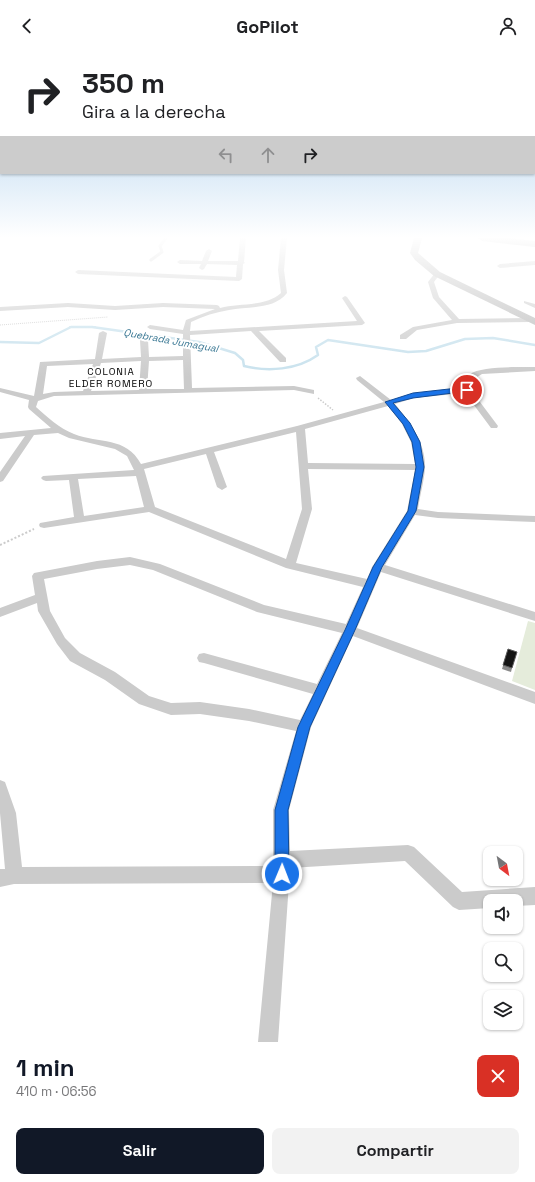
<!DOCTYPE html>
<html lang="es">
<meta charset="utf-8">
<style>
body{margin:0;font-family:"Space Grotesk",sans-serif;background:#f2f2f2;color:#202124;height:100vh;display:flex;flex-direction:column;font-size:15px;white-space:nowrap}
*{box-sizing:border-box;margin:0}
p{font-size:13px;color:#757577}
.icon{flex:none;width:22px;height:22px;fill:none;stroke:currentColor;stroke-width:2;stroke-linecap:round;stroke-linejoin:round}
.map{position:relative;height:990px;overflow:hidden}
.panel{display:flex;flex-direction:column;background:#fff;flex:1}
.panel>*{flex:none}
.hud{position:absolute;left:0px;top:0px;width:535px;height:122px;box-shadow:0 1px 3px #0004;background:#fff;color:#202124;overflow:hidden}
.needle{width:26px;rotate:148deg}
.buttons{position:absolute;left:483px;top:794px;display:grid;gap:8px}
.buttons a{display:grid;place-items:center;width:40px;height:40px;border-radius:8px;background:#fff;box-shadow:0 1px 3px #0004;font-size:20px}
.pin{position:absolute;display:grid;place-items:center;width:34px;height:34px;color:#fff;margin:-17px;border:2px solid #fff;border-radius:50%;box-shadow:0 1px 4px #0007}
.me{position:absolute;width:44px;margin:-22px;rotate:1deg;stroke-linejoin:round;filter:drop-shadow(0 0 3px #0008)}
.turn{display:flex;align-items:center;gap:14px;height:84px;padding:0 16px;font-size:18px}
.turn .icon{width:52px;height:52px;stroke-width:2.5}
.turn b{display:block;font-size:28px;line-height:34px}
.lanes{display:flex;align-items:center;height:38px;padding:0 16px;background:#0003;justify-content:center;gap:20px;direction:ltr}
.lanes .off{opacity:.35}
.round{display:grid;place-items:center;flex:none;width:42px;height:42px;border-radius:8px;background:#f2f2f2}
.head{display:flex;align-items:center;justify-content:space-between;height:68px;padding:0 16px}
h1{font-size:24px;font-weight:600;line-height:30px;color:#111827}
.primary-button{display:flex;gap:8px;margin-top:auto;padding:8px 16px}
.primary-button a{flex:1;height:46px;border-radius:8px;background:#111827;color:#fff;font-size:16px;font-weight:600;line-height:46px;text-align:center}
.primary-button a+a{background:#f2f2f2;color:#202124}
header{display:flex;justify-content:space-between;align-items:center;height:52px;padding:0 16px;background:#fff;font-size:18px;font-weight:600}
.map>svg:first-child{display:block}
</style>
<header><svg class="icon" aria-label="back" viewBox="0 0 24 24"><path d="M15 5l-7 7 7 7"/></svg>GoPilot<svg class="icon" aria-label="person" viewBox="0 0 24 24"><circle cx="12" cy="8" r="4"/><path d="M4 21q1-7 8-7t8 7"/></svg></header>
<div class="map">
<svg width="535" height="990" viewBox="0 0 535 990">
<rect width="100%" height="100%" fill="#fff"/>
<path fill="#e5ecdb" d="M528,569l7,2v67l-23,-9z"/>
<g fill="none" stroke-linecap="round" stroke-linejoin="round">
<path stroke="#c7e1ed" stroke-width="2" d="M70,275h25"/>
<path stroke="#c7e1ed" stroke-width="2.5" d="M0,290l39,1 32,-16h21l107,15 36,11 8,7 1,6c24,6 53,4 74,-11l-2,-8 12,-7 80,12 18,-1 39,-12 28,-1 42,7"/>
<path stroke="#cbcbcb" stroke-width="1" stroke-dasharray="1 1" stroke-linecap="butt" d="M0,273l108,-8"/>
<path stroke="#cbcbcb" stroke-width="1.5" stroke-dasharray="1.5 1.5" stroke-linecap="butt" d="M318,346l15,12"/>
<path stroke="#cbcbcb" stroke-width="2" stroke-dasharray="2 2" stroke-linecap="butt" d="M0,493l34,-16"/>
<path stroke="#cbcbcb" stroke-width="3" d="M151,208l11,-8 -2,-6 6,-8"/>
<path fill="#cbcbcb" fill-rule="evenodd" d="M240,186h6l-2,24 1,1 -2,1 -1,15 -3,2 -161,-7 -3,-2 3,-2 158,7 1,-12 -30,-1 -3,5 -2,1 -3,-2 2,-4h-21l-3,-2 3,-2 22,1 4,-10 3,-2 3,2 -4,10h30z
M281,186h6l-3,32 3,23c-13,17 -39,13 -58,17 -13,2 -26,6 -38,12l-1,9 167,-10 -15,-23 3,-2 2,1 18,26 -3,2 -103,6 27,27v4h-6l-29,-31 -61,4 2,53 102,-2 20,4v4l-20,-4 -240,6 -16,5 -2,6c11,10 23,21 38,27 25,10 52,2 67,30l156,-38 87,-24 -27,-22 -1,-2 4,-2 31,24 22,-6 50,-6c2,-5 3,-10 7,-14 10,-8 51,-7 65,-7v4l-53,3 -8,5 -3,11 27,36 -1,2h-6l-26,-35 -51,5 -19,6c15,18 31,39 30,64 -1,14 -5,27 -7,41l20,3 97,4v6l-97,-4 -23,-3 -30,50 150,47v9l-154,-49 -24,56 178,64v12l-182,-68 -42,91 -22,83 1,41 118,-6 6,2 48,45 73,-5v18l-19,1v-5h-26v7l-31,2 -6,-3 -48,-46 -115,7 -12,174h-20l15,-159 -259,1 -14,3v-18h5l-5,-56v-33l5,2 11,31 6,54 251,-1v-56l23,-79 -47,-10 -49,-7 -29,1 -32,-11 -34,-24 -35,-19 -13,-17 -19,-33 -1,-8 -37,14v-9l35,-13 -3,-19 2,-3 63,-12 33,-4 30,7 104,41 82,19 17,-37 -77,-19 -137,-56 -105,16 -4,-1 -1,-2 1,-2 34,-6 -5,-37 -23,1 -3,-1 -2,-2 2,-2 91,-6 -7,-14 -12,-7 -46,-11 -11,-5 -24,2 -31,46 -3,1v-10l25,-36 -25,3v-6l51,-5 -22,-19 -1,-2 1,-7 -29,-8v-4l34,8 6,-34 55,-3 4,-26 4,-2 4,2 -5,26 39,-2 -1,-17 4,-2 4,2 1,17 34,-1v-22l-33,-5 -3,-2 3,-2 33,5 3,-10 29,-11 -52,-2 -48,3 -47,-3 -68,4v-4l68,-4 47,3 48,-3 54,2 2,1 1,2c19,-5 46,-1 61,-15l-3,-23zM183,308l1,29h-37l2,-28zM141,309l-2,29 -48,1 10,-28zM93,312l-10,27 -29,1 -11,2 4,-28zM388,354l14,18 9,18 4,22 -107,-1 -3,-34zM296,380l6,77 -16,50 -131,-52 -11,-38 62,-15 11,33 5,3 5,-3 -13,-35zM308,417l107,1 -8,41 -35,56 -5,12 -71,-16 16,-54zM136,424l8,31 -60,9 -6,-37zM130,513l23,5 104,42 85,21 -25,51 -113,-31 -5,1 -2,4 2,4 5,1 109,31 -13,26 -51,-11 -49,-7 -29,1 -22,-7 -34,-24 -35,-19 -15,-15 -15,-27 -6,-32 53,-10z
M535,209v4l-35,3 -3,-2 3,-2z
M437,220l3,2 -6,8 5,15 20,22 72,-1 3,2 -3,2 -74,1 -40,7 -11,9h-6v-4l13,-8 39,-7 -19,-22 -5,-16 7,-9z
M524,249l11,3v4l-11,-5z"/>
<path fill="#b8b8b8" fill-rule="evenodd" d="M414,186h8l-4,15 22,19 95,46v7l-101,-49 -19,-16 -5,-7z"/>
<path fill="#a6a6a6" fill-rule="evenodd" d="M478,186h29l28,3v6l-53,-6z"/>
</g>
<path fill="#8a8a8a" d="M508,597l4,19 -1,4 -9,-3z"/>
<path fill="#151515" stroke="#5b5b5b" d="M508,597l9,3 -5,16 -9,-3z"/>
<linearGradient id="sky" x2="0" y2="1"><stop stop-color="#9bc6ea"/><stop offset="0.57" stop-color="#fff"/><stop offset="1" stop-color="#fff" stop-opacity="0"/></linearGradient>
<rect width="535" height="325" fill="url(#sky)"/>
<path fill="#1a73e8" stroke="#114b97" d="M467,335l2,1v3l-56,7 -20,5 17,20 10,19 4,25 -8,44 -34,56 -27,63 -45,97 -22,83 1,64 -2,5 -5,2 -5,-2 -2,-5v-64l23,-83 47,-97 28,-63 35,-56 8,-44 -4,-25 -9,-18 -18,-22 28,-9z"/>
<g text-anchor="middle" stroke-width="4" stroke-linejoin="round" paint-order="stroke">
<g font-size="10" font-style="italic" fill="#397793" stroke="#fff">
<text transform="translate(171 288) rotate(10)" y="4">Quebrada Jumagual</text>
</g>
<g font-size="10" letter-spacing="1" fill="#000" stroke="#fff">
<text x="111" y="323">COLONIA<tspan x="111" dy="12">ELDER ROMERO</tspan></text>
</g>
</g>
</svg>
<div class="buttons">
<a><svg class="needle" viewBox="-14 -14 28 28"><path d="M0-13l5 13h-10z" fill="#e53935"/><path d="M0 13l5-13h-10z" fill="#757577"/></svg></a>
<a><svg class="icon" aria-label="sound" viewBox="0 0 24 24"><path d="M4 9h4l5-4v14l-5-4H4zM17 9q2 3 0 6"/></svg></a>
<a><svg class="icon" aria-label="search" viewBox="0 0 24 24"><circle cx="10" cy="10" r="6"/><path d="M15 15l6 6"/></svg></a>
<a><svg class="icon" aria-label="layers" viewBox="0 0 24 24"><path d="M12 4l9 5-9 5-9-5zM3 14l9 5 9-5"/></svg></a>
</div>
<div class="pin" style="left:467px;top:338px;background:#d93025"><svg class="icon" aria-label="arrive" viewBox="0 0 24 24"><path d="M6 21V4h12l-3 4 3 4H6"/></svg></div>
<svg class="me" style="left:282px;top:822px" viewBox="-20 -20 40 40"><circle r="17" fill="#1a73e8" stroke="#fff" stroke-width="3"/><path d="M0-11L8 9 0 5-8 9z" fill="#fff"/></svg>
<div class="hud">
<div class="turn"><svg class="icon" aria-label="right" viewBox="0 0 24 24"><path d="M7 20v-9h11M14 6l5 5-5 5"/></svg><div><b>350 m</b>Gira a la derecha</div></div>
<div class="lanes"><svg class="icon off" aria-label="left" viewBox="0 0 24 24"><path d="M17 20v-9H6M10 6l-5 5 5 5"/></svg><svg class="icon off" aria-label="ahead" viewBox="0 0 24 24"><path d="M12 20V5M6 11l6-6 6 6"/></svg><svg class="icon" aria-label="right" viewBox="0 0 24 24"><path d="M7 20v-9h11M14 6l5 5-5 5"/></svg></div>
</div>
</div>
<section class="panel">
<div class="head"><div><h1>1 min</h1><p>410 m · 06:56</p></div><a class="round" style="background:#d93025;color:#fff"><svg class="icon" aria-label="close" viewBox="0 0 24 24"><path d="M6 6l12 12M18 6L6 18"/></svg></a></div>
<div class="primary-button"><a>Salir</a><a>Compartir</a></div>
</section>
